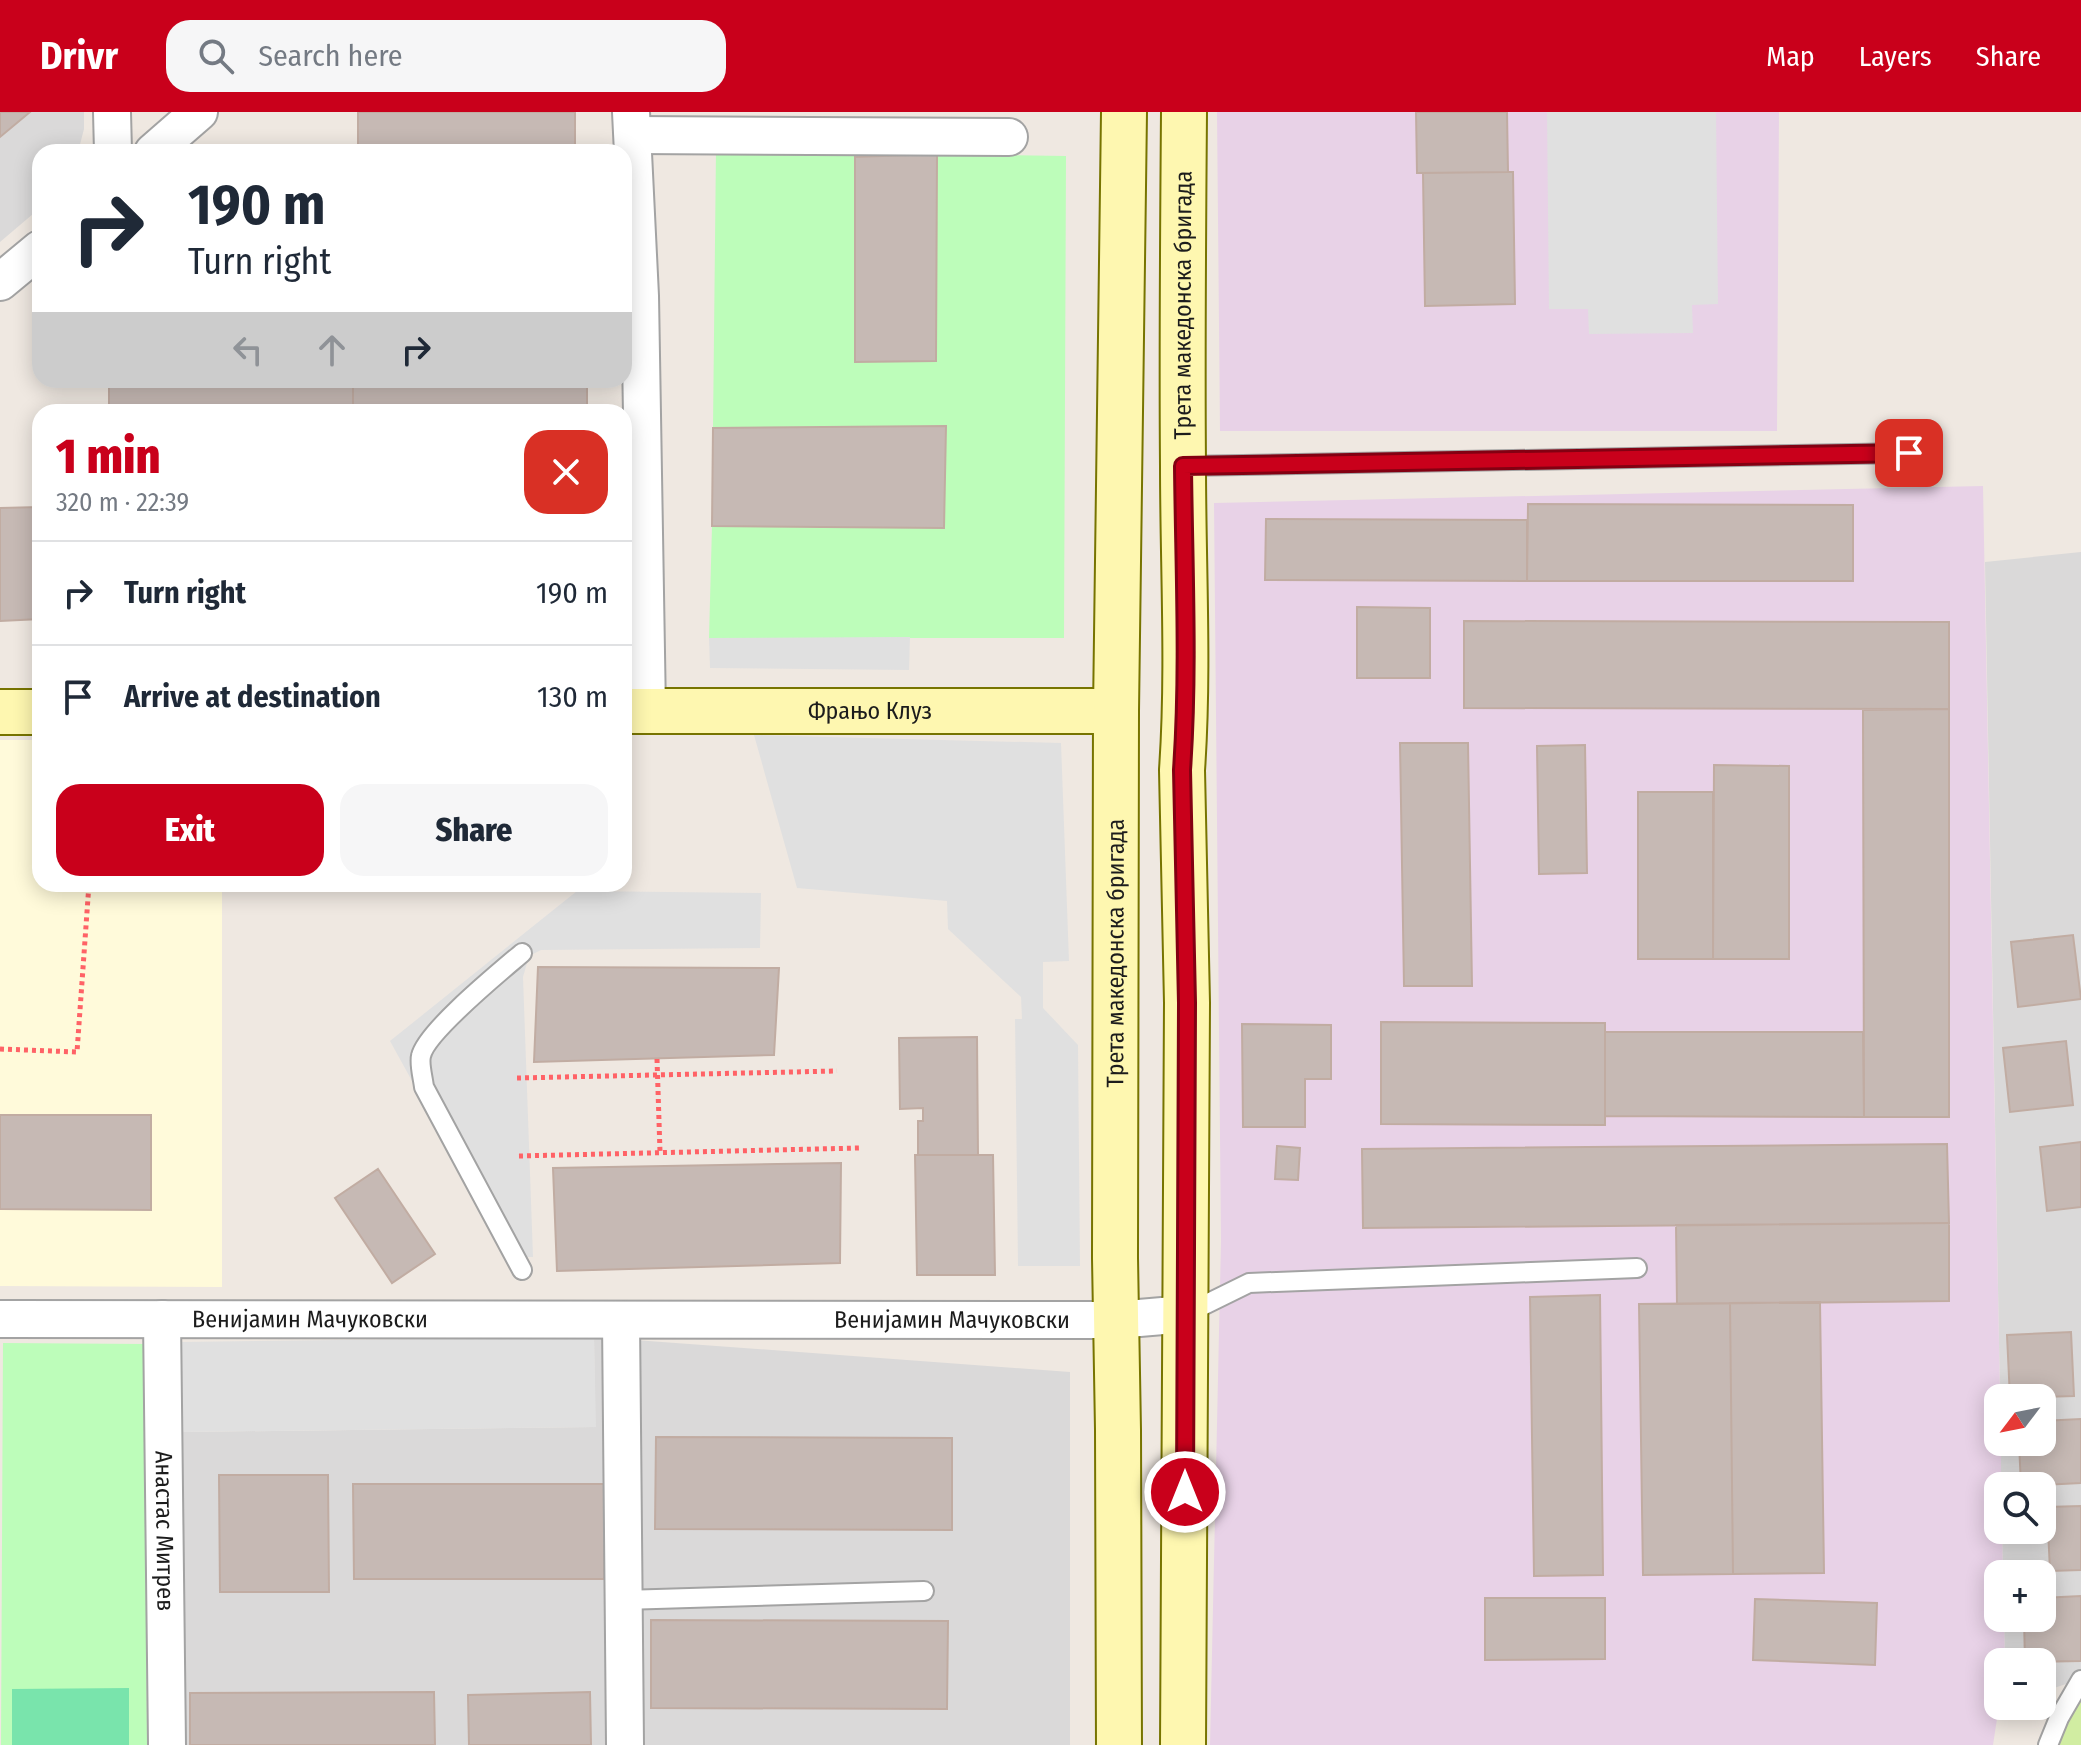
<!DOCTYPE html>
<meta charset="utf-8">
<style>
body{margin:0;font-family:"Fira Sans Condensed",sans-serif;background:#f6f6f7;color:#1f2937;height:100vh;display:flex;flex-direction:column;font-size:30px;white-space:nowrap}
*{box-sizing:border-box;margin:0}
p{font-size:26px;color:#747a83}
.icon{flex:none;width:44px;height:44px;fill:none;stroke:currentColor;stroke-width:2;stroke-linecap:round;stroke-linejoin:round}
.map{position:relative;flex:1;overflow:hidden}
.panel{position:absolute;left:32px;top:292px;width:600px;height:488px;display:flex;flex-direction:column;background:#fff;border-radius:24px;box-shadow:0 4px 20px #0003}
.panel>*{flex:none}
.top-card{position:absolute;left:32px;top:32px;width:600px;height:244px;border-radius:24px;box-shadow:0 4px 20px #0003;background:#fff;color:#1f2937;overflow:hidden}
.needle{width:52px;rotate:238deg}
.tools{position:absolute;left:1984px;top:1272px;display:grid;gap:16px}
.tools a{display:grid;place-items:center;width:72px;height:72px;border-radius:16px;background:#fff;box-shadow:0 4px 20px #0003;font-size:40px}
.pin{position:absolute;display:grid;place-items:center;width:68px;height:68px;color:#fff;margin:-34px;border-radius:16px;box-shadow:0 4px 12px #0006}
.me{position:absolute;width:88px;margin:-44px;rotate:0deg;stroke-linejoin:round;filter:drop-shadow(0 0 6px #0008)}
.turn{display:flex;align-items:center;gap:28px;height:168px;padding:0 24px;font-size:36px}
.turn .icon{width:104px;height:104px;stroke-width:2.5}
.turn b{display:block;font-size:56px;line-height:68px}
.lanes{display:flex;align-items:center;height:76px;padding:0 24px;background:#0003;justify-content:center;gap:40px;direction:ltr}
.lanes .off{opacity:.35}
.round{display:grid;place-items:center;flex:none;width:84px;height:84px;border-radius:24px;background:#f6f6f7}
.head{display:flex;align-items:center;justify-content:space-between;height:136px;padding:0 24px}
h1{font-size:48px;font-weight:800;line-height:60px;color:#c9001b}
.cta{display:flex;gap:16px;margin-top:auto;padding:16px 24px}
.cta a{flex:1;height:92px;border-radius:24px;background:#c9001b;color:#fff;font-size:32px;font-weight:800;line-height:92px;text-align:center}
.cta a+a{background:#f6f6f7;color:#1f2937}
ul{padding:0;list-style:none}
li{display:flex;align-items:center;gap:24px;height:104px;padding:0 24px;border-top:2px solid #e0e1e3}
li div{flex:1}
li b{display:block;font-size:30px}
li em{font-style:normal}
header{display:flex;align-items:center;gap:48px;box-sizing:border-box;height:112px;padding:0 40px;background:#c9001b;color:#fff}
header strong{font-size:38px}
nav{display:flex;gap:44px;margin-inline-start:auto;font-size:28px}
.search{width:560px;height:72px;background:#f6f6f7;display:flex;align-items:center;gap:20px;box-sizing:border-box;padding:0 28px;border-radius:24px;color:#747a83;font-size:30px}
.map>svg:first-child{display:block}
</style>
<header>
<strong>Drivr</strong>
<div class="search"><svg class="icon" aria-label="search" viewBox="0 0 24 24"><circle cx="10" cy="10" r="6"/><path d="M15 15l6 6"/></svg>Search here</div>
<nav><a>Map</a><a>Layers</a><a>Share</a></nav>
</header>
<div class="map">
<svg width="2081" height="1633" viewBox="0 0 2081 1633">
<rect width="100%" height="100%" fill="#efe8e1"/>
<path fill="#dad9d9" d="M0,0h84v17l-6,23h-38v56l-40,34z
M2081,440v1127l-39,13v-30h-37l-1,-44h38v-44h-39l-1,-44h40v-44h-41v-44h41v-44h-42l-15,-836z
M594,1225l476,35v373h-886l-2,-313 413,-5z"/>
<path fill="#e8d2e7" d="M1217,0h562l-2,319h-557z
M1983,374l17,912h-2v44h3v44h-3v44h4l1,44h-5v44h6l1,44h-7l1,44 -6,39h-783l11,-504 -7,-738z"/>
<path fill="#fffada" d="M0,628h40v144h182v403l-222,-1z"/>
<path fill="#d1eda2" d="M2081,1568v65h-32z"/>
<path fill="#bdfdba" d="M851,36l4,9v205l81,-2 1,-206 129,2 -2,482h-355l3,-112 231,2 3,-102 -233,2 3,-279z
M3,1231l142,1 2,401h-146z"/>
<path fill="#79e4ac" d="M129,1576v57h-117v-56z"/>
<path fill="#e0e0e0" d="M1547,0h169l2,192 -26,1 1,28 -104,1 -1,-25h-39z
M910,525l-1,33 -199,-2 -1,-30z
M754,623l307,8 8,218 -26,1v46l35,37 2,221h-62l-3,-247h7l-1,-22 -73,-68 -1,-28 -150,-13z
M577,779l184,2 -1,55 -219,2 -12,6 -6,21 10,280h-24l-119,-216z
M594,1225l2,90 -414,5 -2,-90z"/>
<path fill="#c6b9b4" stroke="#c1aca2" stroke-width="2" d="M0,0h30l-30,25z
M358,0h217v40h-217z
M1416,0h91l1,60 -91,1z
M937,42l-1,207 -81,1v-205z
M1508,60h5l2,132 -90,2 -2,-133z
M109,268h244v32h-244z
M353,268h234v32h-234z
M946,314l-2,102 -232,-2 1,-98z
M1528,392l325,1v76h-326z
M40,395v112l-40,2v-113z
M1266,407l261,1v61l-262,-1z
M1357,495l73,1v70h-73z
M1464,509l485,1v87l-485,-1z
M1949,597v408h-85l-1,-407z
M1400,631h68l4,243h-68z
M1585,633l2,128 -48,1 -2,-128z
M1714,653l75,1v193h-76z
M1638,680h75v167h-75z
M2073,823l8,64 -63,8 -7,-65z
M538,855l241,1 -5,87 -240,7z
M1381,910l224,1v102l-224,-1z
M1242,912l89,1v54h-26v48h-62z
M1605,920h258l1,85 -259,-1z
M977,925l1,118h-60v-34h5v-13l-23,1 -1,-71z
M2066,929l7,64 -63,7 -7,-64z
M0,1003h151v95l-151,-1z
M2081,1030v65l-34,4 -7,-64z
M1947,1032l2,79 -586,5 -1,-79z
M1277,1034l23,2 -2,32 -23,-1z
M915,1043h78l2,120h-78z
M841,1051l-1,100 -283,8 -4,-103z
M378,1057l57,85 -43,29 -57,-85z
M1949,1111v78l-272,3 -1,-79z
M1600,1183l3,280 -69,1 -4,-279z
M1820,1190l4,271 -91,1 -3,-271z
M1730,1191l3,271 -90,1 -4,-271z
M2071,1220l3,64 -64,2 -3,-63z
M2081,1307v64l-60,3 -2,-44h23v-21z
M656,1325l296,1v92l-297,-1z
M219,1363h109l1,117h-109z
M353,1372h251v95h-250z
M2081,1394v64l-31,1 -3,-64z
M2081,1484v65l-56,1 -1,-44h18v-20z
M1485,1486h120v61l-120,1z
M1755,1487l122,4 -2,62 -122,-5z
M651,1508l297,1 -1,88 -296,-1z
M434,1580l1,53h-245v-52z
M590,1580l1,53h-122l-1,-50z"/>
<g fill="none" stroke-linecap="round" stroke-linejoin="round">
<g stroke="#a3a3a3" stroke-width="22">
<path id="lane" d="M1183,354l726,-13
M522,841c-21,18 -96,79 -101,103 -2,8 2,22 3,31l98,183
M1188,1201l61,-30 388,-15
M623,1488l301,-9
M2048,1633l11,-27 22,-38"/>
</g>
<g stroke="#a3a3a3" stroke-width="40">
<g id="street">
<path d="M112,0l1,40"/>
<path d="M631,0l9,184 7,415"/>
<path d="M633,23l376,2"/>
<path d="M153,40l46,-40"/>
<path d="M0,170l40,-33"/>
<path id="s1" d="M0,1207l1116,1 70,-6"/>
<path id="s2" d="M162,1207l5,426"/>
<path d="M621,1208l4,425"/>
</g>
</g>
<g stroke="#777400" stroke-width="48">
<g id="secondary">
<path id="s3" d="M624,599h492"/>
<path d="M0,600h40"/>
<path id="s4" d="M1119,1633l-1,-315 -3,-172 1,-547 8,-599"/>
<path id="s5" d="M1183,1633l4,-742 -5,-233c7,-101 1,-203 1,-304 -1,-118 0,-236 1,-354"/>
</g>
</g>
<path stroke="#ff6266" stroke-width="5" stroke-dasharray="4 4" stroke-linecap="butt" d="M0,937l77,3 12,-168
M657,947l3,93
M517,966l320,-7
M519,1044l340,-8"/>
<use href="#lane" stroke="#fff" stroke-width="18"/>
<use href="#street" stroke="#fff" stroke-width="36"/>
<use href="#secondary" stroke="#fef7b0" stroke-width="44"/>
</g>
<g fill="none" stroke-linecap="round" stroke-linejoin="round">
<g stroke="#830012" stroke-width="20">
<path id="route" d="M1185,1380l2,-489 -5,-233c7,-101 2,-203 1,-304l726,-13"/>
</g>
<use href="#route" stroke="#c9001b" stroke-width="14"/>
</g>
<g text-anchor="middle" stroke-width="8" stroke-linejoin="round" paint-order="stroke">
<g font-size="24" fill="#1c1c1c" stroke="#fff">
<text dy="8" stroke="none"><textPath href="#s5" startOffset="1440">Трета македонска бригада</textPath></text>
<text dy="8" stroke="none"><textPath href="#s3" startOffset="246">Фрањо Клуз</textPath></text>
<text dy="8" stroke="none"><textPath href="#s4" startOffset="792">Трета македонска бригада</textPath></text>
<text dy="8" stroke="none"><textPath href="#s1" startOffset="310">Венијамин Мачуковски</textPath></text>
<text dy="8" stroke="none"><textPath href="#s1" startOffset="952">Венијамин Мачуковски</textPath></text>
<text dy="8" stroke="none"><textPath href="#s2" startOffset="212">Анастас Митрев</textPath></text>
</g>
</g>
</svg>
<div class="tools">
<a><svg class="needle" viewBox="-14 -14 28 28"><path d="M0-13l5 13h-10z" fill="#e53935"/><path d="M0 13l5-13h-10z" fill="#747a83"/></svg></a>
<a><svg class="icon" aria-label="search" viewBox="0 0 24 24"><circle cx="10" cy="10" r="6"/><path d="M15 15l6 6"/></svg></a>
<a>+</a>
<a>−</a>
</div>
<div class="pin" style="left:1909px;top:341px;background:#d93025"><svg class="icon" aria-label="arrive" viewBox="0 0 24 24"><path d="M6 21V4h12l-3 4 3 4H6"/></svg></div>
<svg class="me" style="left:1185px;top:1380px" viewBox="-20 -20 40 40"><circle r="17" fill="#c9001b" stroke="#fff" stroke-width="3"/><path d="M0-11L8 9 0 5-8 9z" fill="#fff"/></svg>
<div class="top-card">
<div class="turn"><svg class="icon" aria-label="right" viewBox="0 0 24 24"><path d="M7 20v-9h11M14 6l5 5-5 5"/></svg><div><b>190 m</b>Turn right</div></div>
<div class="lanes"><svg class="icon off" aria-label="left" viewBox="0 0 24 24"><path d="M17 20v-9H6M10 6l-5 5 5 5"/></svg><svg class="icon off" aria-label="ahead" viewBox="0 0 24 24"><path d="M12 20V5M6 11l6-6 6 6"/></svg><svg class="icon" aria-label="right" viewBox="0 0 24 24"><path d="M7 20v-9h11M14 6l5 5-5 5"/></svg></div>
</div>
<section class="panel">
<div class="head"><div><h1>1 min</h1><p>320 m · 22:39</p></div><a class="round" style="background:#d93025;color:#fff"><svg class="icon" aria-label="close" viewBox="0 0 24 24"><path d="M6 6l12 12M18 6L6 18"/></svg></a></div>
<ul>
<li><svg class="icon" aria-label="right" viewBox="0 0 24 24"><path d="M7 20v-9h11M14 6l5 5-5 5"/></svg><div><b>Turn right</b></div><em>190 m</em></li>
<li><svg class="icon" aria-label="arrive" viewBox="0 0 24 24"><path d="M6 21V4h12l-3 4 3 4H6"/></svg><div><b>Arrive at destination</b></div><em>130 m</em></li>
</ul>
<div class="cta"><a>Exit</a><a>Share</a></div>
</section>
</div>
